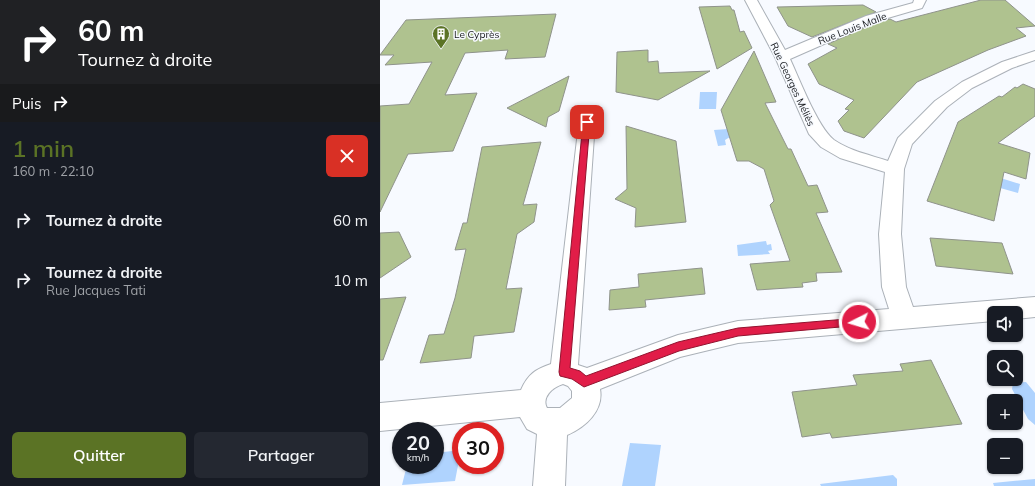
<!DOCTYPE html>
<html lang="fr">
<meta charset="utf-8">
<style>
body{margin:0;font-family:Mulish,sans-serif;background:#242831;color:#f1f3f6;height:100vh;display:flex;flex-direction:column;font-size:15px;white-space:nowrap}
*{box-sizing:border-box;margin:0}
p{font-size:13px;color:#9ea1a6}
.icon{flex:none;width:22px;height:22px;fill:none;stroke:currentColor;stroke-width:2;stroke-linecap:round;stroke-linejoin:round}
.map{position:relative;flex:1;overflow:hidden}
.details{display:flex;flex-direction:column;background:#171b24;width:380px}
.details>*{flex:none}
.top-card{background:#202124;color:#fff;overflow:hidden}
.buttons{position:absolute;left:607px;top:306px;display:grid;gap:8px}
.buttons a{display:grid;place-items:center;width:36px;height:36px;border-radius:6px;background:#171b24;box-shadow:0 1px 3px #0004;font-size:20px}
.speed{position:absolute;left:12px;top:422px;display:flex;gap:8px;font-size:20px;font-weight:700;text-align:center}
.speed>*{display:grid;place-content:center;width:52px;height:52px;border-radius:50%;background:#171b24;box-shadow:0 1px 3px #0004;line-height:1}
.speed small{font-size:10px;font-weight:400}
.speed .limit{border:6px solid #d22;background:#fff;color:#111}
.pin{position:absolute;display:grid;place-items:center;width:34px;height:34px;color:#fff;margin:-17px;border-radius:8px;box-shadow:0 2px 6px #0006}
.me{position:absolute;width:44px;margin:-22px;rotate:265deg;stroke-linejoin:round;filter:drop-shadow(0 0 3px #0008)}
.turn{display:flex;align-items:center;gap:14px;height:84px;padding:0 12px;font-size:18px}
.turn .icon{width:52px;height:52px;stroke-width:2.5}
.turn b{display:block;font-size:28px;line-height:34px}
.then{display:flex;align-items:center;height:38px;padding:0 12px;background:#0003;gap:8px;font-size:15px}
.round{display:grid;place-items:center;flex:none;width:42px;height:42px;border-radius:6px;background:#242831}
.summary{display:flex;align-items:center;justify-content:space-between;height:68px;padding:0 12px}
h1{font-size:24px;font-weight:600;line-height:30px;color:#5b7325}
.cta{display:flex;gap:8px;margin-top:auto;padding:8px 12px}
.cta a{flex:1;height:46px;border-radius:6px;background:#5b7325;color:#fff;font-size:16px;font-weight:600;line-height:46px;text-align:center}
.cta a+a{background:#242831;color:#f1f3f6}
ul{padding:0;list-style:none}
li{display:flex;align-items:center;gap:12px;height:60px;padding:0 12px}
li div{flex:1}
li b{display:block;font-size:15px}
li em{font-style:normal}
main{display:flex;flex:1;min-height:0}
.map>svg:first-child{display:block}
</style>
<main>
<section class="details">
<div class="top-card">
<div class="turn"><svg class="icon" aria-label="right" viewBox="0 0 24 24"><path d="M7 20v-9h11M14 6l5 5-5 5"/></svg><div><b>60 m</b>Tournez à droite</div></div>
<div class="then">Puis<svg class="icon" aria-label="right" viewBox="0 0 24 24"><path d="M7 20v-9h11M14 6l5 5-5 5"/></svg></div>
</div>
<div class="summary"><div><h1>1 min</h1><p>160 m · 22:10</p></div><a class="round" style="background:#d93025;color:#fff"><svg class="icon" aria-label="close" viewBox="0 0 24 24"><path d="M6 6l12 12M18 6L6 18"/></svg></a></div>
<ul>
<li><svg class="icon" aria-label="right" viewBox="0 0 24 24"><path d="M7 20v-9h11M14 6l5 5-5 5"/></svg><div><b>Tournez à droite</b></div><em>60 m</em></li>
<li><svg class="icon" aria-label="right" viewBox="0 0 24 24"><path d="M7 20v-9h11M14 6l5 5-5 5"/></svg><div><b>Tournez à droite</b><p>Rue Jacques Tati</p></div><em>10 m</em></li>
</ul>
<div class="cta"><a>Quitter</a><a>Partager</a></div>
</section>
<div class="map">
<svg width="655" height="486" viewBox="0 0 655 486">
<rect width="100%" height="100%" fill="#f7faff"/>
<path fill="#afd3fe" d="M320,92h17l-1,17h-17z
M348,129l2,8 -5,3 1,5 -8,1 -4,-16z
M608,174l32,10 -2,9 -32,-9z
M386,241l1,4 4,-1 1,6 -4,1 2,3 -32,2 -1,-11z
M646,382l9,11v32l-7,-6 -16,-30 1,-6z
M250,443l31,2 -6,41h-33z
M81,450l-6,31 -53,4 5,-20h28v-12z
M513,475l4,4v7h-76l-1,-2z
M655,479v7h-41l-1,-3z"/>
<path fill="#afc28f" stroke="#8f938b" d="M601,0h24l30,26 -19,2 10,8 -38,14 -71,32 -53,56 -20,-7 -6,-10 11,-11 -4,-1 9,-9 -35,-16 -11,-20 29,-16 -9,-4 47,-21 15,-4 6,3z
M483,5l13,7 -64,25 -24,-11 -11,-19z
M350,6l2,4h2l6,22 4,-1 8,17 -35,21 -18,-62z
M176,14l-11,43 -40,2 3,-9 -43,3 -20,42 32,-2 -24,58 -45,3 -28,58v-106l29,-2 23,-42 -47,3 9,-10h-14l26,-35z
M268,50v12l10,-1 1,12 51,-2 -52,29 -42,-8 1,-40z
M374,51l22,51 -11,1 23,46h3l17,37 9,-1 11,27 -12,1 26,59 -26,1 1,8 -15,2 1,4 -46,3 -7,-26 40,-3 -20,-56 4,-4 -10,-32 -15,-8h-12l-16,-51z
M189,76l-10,35 -11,6 -2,10 -39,-19z
M643,84l12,5v27l-37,27 32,10 -4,26 -22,-7 -10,49 -67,-20 31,-79 41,-26 3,1 13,-10 2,1z
M246,126l50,15 10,81 -51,5 1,-19 -21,-9 12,-10z
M161,142l-18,63 14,-1 -3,18 -17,12 -11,55 16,-1 -8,44 -40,4 -3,22 -51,5 9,-28 15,-1 11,-36 11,-49 -11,1 8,-27h4l15,-76z
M19,232l12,25 -31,21v-45z
M550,238l72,5 11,31 -77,-8z
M322,268l3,26 -60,6 1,7 -37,3 1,-20 29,-3 -1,-13z
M26,297l-23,63h-3v-61z
M551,360l31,64 -130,14 -2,-5 -28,4 -10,-45 65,-7 -4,-10 50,-4 -3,-7z"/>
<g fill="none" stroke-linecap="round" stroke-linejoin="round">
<g stroke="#abb1b8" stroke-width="2">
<path id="street" d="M365,0h12l28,50 81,-34 47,-13 1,-3h12l-4,8 -48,14 -84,37c9,19 28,69 44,81 16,11 36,15 54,21l10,-23 37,-37 27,-19 40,-20 33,-11v9l-23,8 -40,20 -25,19 -35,37 -8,25 -3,65 5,53 7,20 122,-10v20l-19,2v-6h-22v8l-256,22 -58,14 -80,32c4,21 -14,38 -33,46l-2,51h-32l4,-52 -10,-5 -7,-12 -140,14v-28l141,-13c7,-16 15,-21 30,-26l28,-242 2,-4 6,-1 6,1 2,4 -17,243 9,3 91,-33 60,-14 151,-12 -7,-22 -3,-53 6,-62 -45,-14 -19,-11 -12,-13 -34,-77zM183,384l5,2 4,5v7l-12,10h-13c-6,-11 6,-21 16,-24z"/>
</g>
<use href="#street" fill="#fff" fill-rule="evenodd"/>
</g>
<path fill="#e11d48" stroke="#92132f" d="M207,119l3,3 -20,246 10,3 6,5 92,-34 60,-14 121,-10 4,1 1,3 -1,3 -125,11 -59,15 -95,36 -12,-8 -12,-3 -1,-4 24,-250z"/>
<defs>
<g id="building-pin" transform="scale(0.9)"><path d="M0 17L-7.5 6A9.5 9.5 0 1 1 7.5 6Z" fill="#5b7325" stroke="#f7faff"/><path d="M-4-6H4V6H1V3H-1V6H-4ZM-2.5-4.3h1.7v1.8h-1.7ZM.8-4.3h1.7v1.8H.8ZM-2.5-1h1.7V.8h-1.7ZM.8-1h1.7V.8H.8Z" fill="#fff"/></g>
</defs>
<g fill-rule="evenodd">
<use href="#building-pin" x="61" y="34"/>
</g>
<g text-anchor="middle" stroke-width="3" stroke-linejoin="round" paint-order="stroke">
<g font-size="10" fill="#181a1d" stroke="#f7faff">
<text transform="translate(472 28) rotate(-21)" y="4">Rue Louis Malle</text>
<text transform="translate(413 84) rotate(65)" y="4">Rue Georges Méliès</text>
</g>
<g font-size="10" fill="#181a1d" stroke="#f7faff" text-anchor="start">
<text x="74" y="38">Le Cyprès</text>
</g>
</g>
</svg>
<div class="buttons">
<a><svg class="icon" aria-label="sound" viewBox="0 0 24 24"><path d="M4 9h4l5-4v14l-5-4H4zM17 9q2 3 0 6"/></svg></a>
<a><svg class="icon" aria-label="search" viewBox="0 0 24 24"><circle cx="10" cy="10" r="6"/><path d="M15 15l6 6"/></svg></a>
<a>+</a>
<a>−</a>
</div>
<div class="speed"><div>20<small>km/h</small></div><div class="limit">30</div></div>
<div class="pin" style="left:207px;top:122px;background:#d93025"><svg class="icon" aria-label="arrive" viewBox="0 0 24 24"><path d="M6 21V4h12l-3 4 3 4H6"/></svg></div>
<svg class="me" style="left:479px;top:322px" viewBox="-20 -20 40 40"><circle r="17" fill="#e11d48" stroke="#fff" stroke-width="3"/><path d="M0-11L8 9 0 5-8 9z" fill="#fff"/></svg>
</div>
</main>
